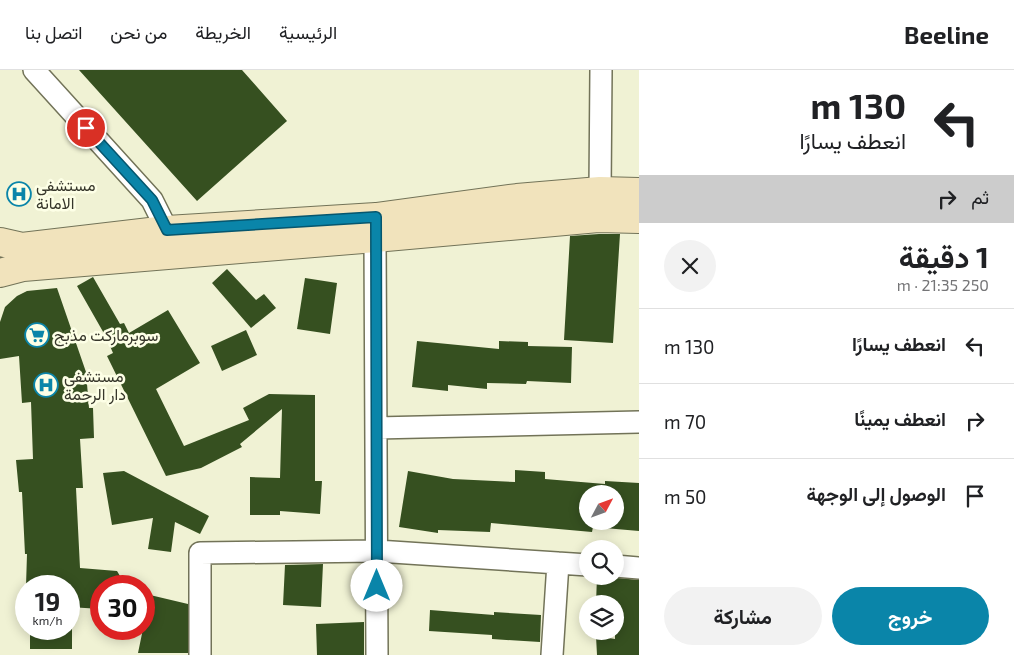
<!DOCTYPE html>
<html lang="ar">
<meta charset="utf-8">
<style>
body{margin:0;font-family:"Exo 2",Vazirmatn,sans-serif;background:#f2f2f2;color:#202124;direction:rtl;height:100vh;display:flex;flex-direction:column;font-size:19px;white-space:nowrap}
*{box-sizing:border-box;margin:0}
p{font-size:16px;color:#757577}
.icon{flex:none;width:28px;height:28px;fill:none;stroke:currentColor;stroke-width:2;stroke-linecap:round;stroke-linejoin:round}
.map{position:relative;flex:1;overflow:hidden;direction:ltr}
.sheet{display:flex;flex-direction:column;background:#fff;width:375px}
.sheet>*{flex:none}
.banner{background:#fff;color:#202124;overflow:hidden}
.needle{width:32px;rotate:49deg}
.controls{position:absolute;left:579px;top:415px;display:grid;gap:10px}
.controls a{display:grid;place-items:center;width:45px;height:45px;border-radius:50%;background:#fff;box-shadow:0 2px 12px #0003;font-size:25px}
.speed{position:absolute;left:15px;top:505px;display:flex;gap:10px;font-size:25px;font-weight:700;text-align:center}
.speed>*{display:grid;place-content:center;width:65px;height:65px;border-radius:50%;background:#fff;box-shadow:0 2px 12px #0003;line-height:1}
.speed small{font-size:12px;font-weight:400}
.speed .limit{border:8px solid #d22;background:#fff;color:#111}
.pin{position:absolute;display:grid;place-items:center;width:42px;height:42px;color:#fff;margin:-21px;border:2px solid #fff;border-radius:50%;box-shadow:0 1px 5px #0007}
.me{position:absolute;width:55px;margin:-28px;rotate:0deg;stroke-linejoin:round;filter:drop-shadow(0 0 4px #0008)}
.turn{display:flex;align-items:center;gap:18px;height:105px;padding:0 25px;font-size:22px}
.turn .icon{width:65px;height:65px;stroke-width:2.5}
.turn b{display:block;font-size:35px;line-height:42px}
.then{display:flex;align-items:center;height:48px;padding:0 25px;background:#0003;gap:10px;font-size:19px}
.round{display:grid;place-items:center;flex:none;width:52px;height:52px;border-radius:26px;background:#f2f2f2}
.headline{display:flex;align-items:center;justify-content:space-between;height:85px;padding:0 25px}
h1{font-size:30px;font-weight:700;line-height:38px}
.action{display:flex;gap:10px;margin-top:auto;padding:10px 25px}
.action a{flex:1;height:58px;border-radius:30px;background:#0a85a9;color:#fff;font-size:20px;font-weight:700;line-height:58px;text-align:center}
.action a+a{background:#f2f2f2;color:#202124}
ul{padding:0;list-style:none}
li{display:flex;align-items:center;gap:15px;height:75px;padding:0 25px;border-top:1px solid #e0e0e0}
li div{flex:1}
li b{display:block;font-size:19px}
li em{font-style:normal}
header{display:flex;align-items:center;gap:30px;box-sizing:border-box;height:70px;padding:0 25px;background:#fff;border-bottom:1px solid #e0e0e0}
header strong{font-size:24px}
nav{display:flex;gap:28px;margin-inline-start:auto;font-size:18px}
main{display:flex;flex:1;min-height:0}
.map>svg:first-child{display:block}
</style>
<header>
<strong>Beeline</strong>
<nav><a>الرئيسية</a><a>الخريطة</a><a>من نحن</a><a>اتصل بنا</a></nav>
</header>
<main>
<section class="sheet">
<div class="banner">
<div class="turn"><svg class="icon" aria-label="left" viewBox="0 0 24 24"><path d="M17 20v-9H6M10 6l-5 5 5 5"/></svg><div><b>130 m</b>انعطف يسارًا</div></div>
<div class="then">ثم<svg class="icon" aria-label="right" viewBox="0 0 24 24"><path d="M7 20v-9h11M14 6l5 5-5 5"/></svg></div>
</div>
<div class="headline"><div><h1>1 دقيقة</h1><p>250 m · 21:35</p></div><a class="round"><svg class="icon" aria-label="close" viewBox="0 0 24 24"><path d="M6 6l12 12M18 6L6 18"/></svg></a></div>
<ul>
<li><svg class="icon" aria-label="left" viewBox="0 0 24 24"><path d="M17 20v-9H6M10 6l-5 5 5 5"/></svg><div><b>انعطف يسارًا</b></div><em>130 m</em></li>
<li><svg class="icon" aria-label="right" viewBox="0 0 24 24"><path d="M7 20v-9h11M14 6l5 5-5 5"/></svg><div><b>انعطف يمينًا</b></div><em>70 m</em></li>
<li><svg class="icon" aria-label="arrive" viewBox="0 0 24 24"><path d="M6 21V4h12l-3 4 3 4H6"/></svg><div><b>الوصول إلى الوجهة</b></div><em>50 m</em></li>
</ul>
<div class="action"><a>خروج</a><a>مشاركة</a></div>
</section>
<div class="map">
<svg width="639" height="585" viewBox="0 0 639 585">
<rect width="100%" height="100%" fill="#f0f2d4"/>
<path fill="#365020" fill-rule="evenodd" d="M79,0h163l45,51 -90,80z
M599,164h21l-7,109 -49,-3 6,-104z
M227,199l29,31 8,-6 12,14 -25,20 -39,-45z
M93,207l27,47 4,-1 5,10 39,-23 32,53 -44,26 28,57 65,-26 -6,-12 26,-14 46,1v86h7l-2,33 -40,-3v4h-30v-38l30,1 2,-69 -42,35 2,3 -41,21 -35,8 -59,-120 6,-3 -7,-16 -29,-51z
M305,208l32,5 -7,51 -33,-5z
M57,218l29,84 3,36h4l1,30 -14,1 3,49h-7l4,80 37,3 9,15h-25v23l-32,-2v-21h-43l1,-32h-2l-3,-62h-3l-3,-32 17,-1 -2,-57 -9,1 -3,-47 -19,3v-37l5,-15 12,-11 10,-5z
M246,260l11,25 -35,16 -11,-25z
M417,271l82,8v-8l29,1v4l44,1 -1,36 -44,-2 -1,3 -39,-1v6l-39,-4v6l-36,-4z
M515,400l30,2v7l60,5v-3l34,2v48l-46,-4 -1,5 -101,-9 -1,9 -52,-2v3l-39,-6 9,-56 45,8 62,3zM588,424h27v27h-27z
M124,401l85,45 -9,18 -25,-12 -4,30 -23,-3 5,-31 -41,7 -9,-52z
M323,494l-2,43 -38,-2 2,-40z
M597,506l42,4v75h-42l-1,-19 19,3v-35h-19z
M150,525l38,9v49h-50z
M430,540l64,5v-3l47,3 -1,27 -48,-3v-4l-63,-4z
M364,552v33h-47l-1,-31z
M30,559h42v20h-42z"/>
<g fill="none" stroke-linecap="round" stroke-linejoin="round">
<g stroke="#727358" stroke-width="24">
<path id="street" d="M34,0l118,130 15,30
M600,121l1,-121
M375,168l2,417
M376,358l263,-6
M615,496l24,2
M200,585v-102l177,-2 211,14
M552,585l6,-92"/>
</g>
<g stroke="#727358" stroke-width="30">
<path id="secondary" d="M0,172l22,5 145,-17 209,-13 141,-19 83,-7 39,1
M0,203l23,-6 352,-29 223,-20 41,1"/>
</g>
<use href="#street" stroke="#fff" stroke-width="21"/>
<use href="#secondary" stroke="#f1e3bc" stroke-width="28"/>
</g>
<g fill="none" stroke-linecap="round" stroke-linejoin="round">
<g stroke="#06566e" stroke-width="12">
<path id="route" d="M86,58l66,72 15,30 209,-13 1,369"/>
</g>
<use href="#route" stroke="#0a85a9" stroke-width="9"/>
</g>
<defs>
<g id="hospital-ring" transform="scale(1.25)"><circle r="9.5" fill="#fdffe6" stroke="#0a85a9" stroke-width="1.5"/><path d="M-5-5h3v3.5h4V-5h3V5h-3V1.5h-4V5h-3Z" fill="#0a85a9"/></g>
<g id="supermarket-ring" transform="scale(1.25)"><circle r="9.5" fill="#fdffe6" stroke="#0a85a9" stroke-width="1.5"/><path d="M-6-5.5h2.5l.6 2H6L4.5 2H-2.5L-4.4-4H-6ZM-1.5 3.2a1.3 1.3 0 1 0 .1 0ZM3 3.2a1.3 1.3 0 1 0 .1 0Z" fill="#0a85a9"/></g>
</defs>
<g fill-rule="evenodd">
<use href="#hospital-ring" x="19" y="124"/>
<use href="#supermarket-ring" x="37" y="265"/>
<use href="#hospital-ring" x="46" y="315"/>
</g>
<g text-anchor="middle" stroke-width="5" stroke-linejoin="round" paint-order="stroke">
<g font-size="16" fill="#36362a" stroke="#fdffe6" text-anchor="start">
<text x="36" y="121">مستشفى<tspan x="36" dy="18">الامانة</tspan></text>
<text x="54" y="271">سوبرمارکت مذبح</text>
<text x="64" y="312">مستشفى<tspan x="64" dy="18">دار الرحمة</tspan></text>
</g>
</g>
</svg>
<div class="controls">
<a><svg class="needle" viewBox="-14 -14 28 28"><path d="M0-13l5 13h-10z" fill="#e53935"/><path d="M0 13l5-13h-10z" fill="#757577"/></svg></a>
<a><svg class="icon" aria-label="search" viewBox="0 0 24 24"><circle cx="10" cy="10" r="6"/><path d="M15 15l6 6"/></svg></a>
<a><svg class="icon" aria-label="layers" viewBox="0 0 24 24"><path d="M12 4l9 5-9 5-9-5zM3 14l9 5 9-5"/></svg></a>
</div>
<div class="speed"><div>19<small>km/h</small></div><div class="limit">30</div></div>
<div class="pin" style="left:86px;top:58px;background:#d93025"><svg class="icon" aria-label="arrive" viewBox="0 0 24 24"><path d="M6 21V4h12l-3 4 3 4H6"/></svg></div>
<svg class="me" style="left:377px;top:516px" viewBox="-20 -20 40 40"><circle r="19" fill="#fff"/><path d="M0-13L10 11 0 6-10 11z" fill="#0a85a9"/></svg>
</div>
</main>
